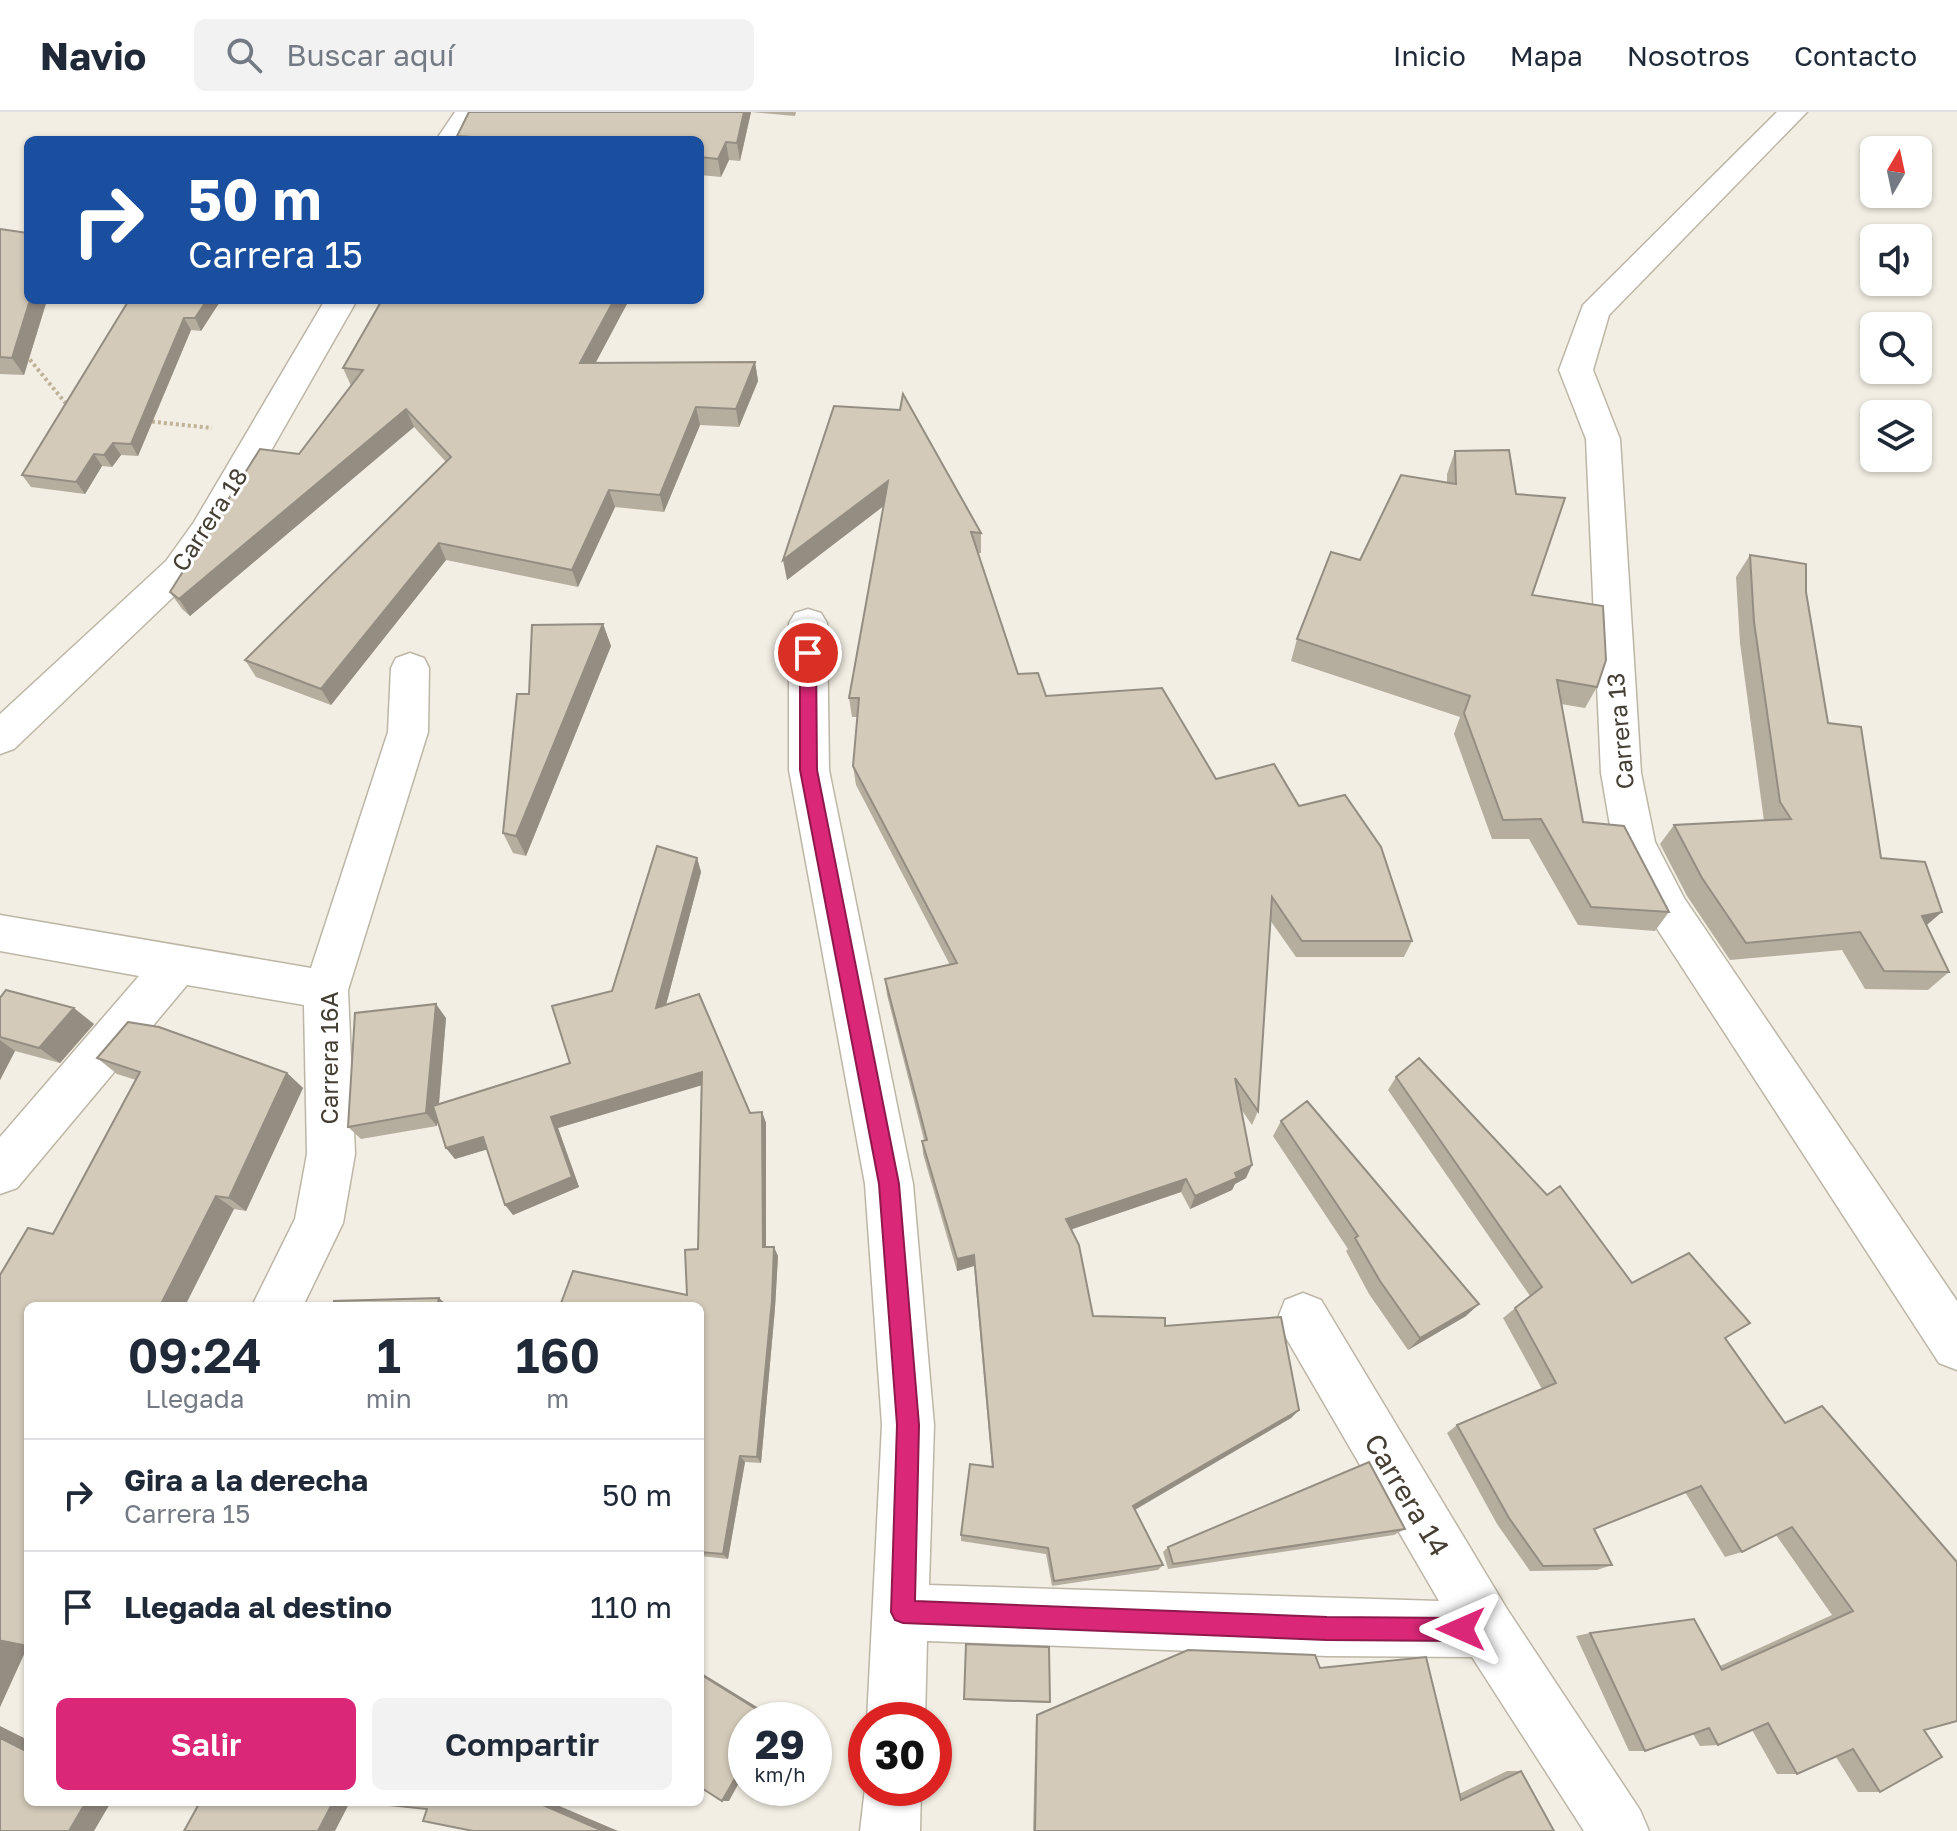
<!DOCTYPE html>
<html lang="es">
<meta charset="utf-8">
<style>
body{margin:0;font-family:"Golos Text",sans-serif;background:#f2f2f3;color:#1f2937;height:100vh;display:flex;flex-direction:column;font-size:30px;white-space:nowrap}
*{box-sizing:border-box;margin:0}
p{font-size:26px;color:#747a83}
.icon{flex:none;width:44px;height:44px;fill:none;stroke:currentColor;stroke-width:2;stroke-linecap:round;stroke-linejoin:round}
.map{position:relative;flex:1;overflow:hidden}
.details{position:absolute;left:24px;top:1190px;width:680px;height:504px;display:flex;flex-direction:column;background:#fff;border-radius:12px;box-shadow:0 2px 6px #0004}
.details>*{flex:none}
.top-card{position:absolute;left:24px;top:24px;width:680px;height:168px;border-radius:12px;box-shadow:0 2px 6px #0004;background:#1a4fa0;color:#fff;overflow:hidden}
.needle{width:52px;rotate:9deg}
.buttons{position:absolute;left:1860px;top:24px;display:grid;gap:16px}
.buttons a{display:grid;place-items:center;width:72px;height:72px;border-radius:12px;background:#fff;box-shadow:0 2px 6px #0004;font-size:40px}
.speed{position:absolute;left:728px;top:1590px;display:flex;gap:16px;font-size:40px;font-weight:700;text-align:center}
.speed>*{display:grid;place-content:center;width:104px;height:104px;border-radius:50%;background:#fff;box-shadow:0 2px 6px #0004;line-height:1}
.speed small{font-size:20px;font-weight:400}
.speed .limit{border:12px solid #d22;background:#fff;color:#111}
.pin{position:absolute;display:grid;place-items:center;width:68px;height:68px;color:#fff;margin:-34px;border:4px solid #fff;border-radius:50%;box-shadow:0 2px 8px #0007}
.me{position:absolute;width:88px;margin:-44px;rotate:270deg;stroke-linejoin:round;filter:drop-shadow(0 0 6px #0008)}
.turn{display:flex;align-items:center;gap:28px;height:168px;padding:0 32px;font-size:36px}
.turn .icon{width:104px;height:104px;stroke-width:2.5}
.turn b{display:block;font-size:56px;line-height:68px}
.eta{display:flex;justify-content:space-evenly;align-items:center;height:136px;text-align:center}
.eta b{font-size:48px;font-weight:600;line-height:56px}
.action{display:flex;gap:16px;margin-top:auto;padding:16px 32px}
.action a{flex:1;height:92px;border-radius:12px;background:#db2777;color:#fff;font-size:32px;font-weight:600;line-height:92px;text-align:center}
.action a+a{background:#f2f2f3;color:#1f2937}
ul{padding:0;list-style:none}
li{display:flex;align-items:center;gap:24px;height:112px;padding:0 32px;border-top:2px solid #e0e1e3}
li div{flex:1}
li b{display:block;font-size:30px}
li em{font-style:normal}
header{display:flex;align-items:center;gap:48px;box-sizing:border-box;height:112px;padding:0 40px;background:#fff;border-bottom:2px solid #e0e1e3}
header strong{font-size:38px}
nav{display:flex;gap:44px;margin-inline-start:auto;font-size:28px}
.search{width:560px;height:72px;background:#f2f2f3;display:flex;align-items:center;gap:20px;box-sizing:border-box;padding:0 28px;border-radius:12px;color:#747a83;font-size:30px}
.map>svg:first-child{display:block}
</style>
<header>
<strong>Navio</strong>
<div class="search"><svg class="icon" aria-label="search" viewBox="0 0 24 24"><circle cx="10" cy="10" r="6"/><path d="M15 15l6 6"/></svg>Buscar aquí</div>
<nav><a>Inicio</a><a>Mapa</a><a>Nosotros</a><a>Contacto</a></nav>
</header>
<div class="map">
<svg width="1957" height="1719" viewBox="0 0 1957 1719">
<rect width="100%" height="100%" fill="#f2eee3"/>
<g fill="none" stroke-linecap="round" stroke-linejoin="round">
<g stroke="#bdb6a6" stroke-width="3">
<path id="minor" d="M455,0h28l-19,28h-28z
M1777,0h30l-198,203 -16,55 27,69 21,334 14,69 29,56 273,403v69l-18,-7 -285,-439 -41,-81 -12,-70 -15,-334 -27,-69 24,-65z
M325,188h32l-137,240 -28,39 -178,170 -14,5v-40l166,-153 28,-39z
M808,497l13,4 6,10 2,147 84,414 21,241 -5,160 510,16 -154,-265 -7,-18 7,-18 18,-7 18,7 186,309 133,201 9,21h-65l-112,-174 -145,-1 -400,-15 -2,79h-58l15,-295 -17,-241 -76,-414v-147l6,-10z
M410,541l14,5 5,10 -1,64 -80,258 7,164 -12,69 -40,83h-51l43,-87 12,-65 -3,-149 -117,-20 -170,203 -17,6v-57l139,-161 -139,-25v-36l311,53 77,-236 3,-64 5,-10z
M866,1668v8h55l-1,43h-60z"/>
</g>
<path stroke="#bfb297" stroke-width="4" stroke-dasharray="3 3" stroke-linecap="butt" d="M26,243l42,51
M146,309l66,7"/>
<use href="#minor" fill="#fff" fill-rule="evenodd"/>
</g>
<path fill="#b5ae9f" d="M469,0h327l-1,4 -44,-4 -11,49 -11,-1 -8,17 -21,-2v-35h-242l-1,-4z
M0,117l28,71h19l-23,75 -24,-1z
M129,188h92l-20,31 -10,-1 -53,126 -17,-1 -9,12 -10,-1 -17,28 -54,-7 -9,-12z
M382,188h247l-34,63 160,-1 3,19 -19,46 -39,-2 -36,87 -49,-5 -37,80 -132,-27 -115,145 -75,-28 -11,-17 201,-198 -32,-35 -224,189 -8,-7 -12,-17 129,-138 52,-68 -8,-18z
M834,294l147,127v20h-4l41,121 28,22 170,83 83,27 113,135 -8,16h-108l-26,-37 -12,191 -6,14 -11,-16 5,69 -11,6 -3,6 -42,19 -9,-17 -110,37 22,87 72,10 134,84 -8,8 -156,92 28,55 -5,5 -106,16 -6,-32 -85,-13v-6l31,-68 -18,-201 -17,5 -34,-117 -1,-13 2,-1 -37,-145 -2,-16 65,-14 -94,-180 -3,-19 5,-49h-6l-3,-19 34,-192 -96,74z
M1455,339l77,144 65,92 -12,21 -24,-4 22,118 86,90 -14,19 -77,-6 -49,-86h-37l-38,-105 6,-17 -169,-56 6,-22 63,-79 87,-78v-8z
M1750,443l56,37 22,131 53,135 46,68 22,46 -21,18 -63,-1 -23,-39 -112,10 -43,-64 -27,-52 14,-19 90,-4 -24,-178 -4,-66z
M603,512l8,22 -85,210 -13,-3 -10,-20 26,-139z
M697,746l4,14 -35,133 84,108 12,-1 4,11v124l12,9 -3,52 -14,155 -16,-1 -17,97 -28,-3v-250l-13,-11 11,-46 3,-164 -143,43 21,59 -66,28 -26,-66 -32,10 -9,-11 -9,-28v6l-76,13 -13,-12 98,-109 -7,86 131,-41 42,-72z
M0,886l94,26 -34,39 -45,-12 -15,29z
M97,946l190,15 16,15 -57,123 -12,-2 -206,97v340l-28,61v-432l53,-41 83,-154 -19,-6z
M1396,965l151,118 85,88 93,55 199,392 -44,62h-22l-22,-35 -39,17h-20l-25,-44 -34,15 -18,1 -7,-12 -48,17h-16l-53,-115 14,-3 130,33 112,-51 -56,-80 -34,17 -17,5 -40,-65 -91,37 18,36 -15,5 -67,1 -33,-47 -50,-91 10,-8 85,-36 -39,-71 27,-22 -142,-206z
M1281,1009l185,195 -58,34 -39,-56 -23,-43 2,-2 -75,-113z
M1405,1417l-11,6 -226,34 -5,-17 5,-5z
M966,1532l84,58 -1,1 -84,-3z
M1320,1556l139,126 48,-23h14l33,60h-521l3,-115 1,-1z"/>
<path fill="#948d82" d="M744,0h7l-11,49 -3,-18z
M726,30l3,18 -8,17 -3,-18z
M30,188h17l-23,75 -12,-17z
M207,188h14l-20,31 -6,-13z
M614,188h15l-43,81 -6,-18z
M184,206l7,12 -53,126 -7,-12z
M755,250l3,19 -19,46 -3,-18z
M696,295l4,18 -36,87 -4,-17z
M406,297l8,18 -224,189 -11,-17z
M113,331l8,12 -9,12 -8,-12z
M94,342l8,12 -17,28 -9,-12z
M888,369l1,21 -102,78 -4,-20z
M609,378l6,17 -37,80 -6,-17z
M439,431l7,17 -115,145 -10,-16z
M603,512l8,22 -85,210 -10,-20z
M697,746l4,14 -39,148 -6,-12z
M1942,800l-21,18 1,-14z
M436,892l10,14 -9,108 -11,-13z
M74,896l20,16 -34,39 -21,-15z
M0,928l15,11 -15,29z
M702,960l4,12 -148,44 21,59 -66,28 -8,-10 46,-88z
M287,961l16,15 -57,123 -17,-13z
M762,1000l4,11v133l-3,-9z
M483,1025l9,11 -37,11 -9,-11z
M1252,1053l-6,13 -11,6 -3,6 -42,19 5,-13z
M1186,1067l-5,13 -117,40 2,-13z
M216,1084l18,13 -49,97h-25z
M774,1135l4,9 -3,52 -14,155 -4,-6z
M974,1143v11l-17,5v-12z
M439,1186l9,8h-11z
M1479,1192l-13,12 -58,34 12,-12z
M1299,1298l-8,8 -162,95 4,-7z
M740,1344l5,6 -17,97 -5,-5z
M2,1529l26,4 -28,62v-62z
M700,1560l75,46 -1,2h-7l-67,-46z
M0,1614l28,14v12l-28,-14z
M746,1647v11l-17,31h-7z
M86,1690h25l-17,29h-25z
M333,1690h17l-15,29h-17z
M536,1690h14l68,29h-15z"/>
<path fill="#d3cab9" stroke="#948d82" stroke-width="2" d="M469,0h275l-7,31 -11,-1 -8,17 -18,-2v-17h-217l1,-2 -27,-2z
M0,117l28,4v67h2l-18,58 -12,-1z
M129,188h78l-12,18h-11l-53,126 -18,-1 -9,12 -10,-1 -18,28 -54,-7z
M382,188h232l-34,63 175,-1 -19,47 -40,-2 -36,88 -51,-5 -37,80 -133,-27 -118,146 -76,-29 206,-203 -45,-48 -227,190 -9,-7 90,-143 39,5 64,-84 -20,-2z
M903,282l78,139 -10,-1 47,142 20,-1 8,23 116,-8 54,91 58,-15 25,42 46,-11 36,52 31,94h-110l-30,-44 -14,214 -23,-33 17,87 -17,8 2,5 -42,18 -9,-17 -120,40 13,26 14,71 72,2v8l116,-9 18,93 -166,96 30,59 -109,16 -6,-33 -87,-13 9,-71 23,3 -19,-212 -17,4 -35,-118 5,-1 -42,-161 72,-16 -104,-197 6,-68h-10l39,-217 -105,79 51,-154 66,4z
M1509,338l7,44 49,4 -33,97 71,11 3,54 -9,27 -40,-7 26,142 41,4 45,86 -78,-5 -50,-88 -38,1 -39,-107 6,-17 -173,-57 34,-87 29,8 41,-85 55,9 -1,-33z
M1750,443l56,9v28l22,131 33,4 20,131 44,4 17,50 -20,4 27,56 -65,-1 -24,-39 -114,11 -44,-65 -28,-53 117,-6 -11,-17 -26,-180z
M603,512l-87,212 -13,-3 14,-139h12l3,-69z
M657,734l40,12 -41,150 43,-14 51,119 12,-1 1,135h11l-2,53 -15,157 -17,-1 -17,98 -23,-2v-246h-140l13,-35 114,24 -2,-45 13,-1 4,-177 -151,45 21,60 -67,28 -22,-68 -37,11 -13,-42 137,-43 -18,-57 60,-15z
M6,878l68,18 -35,40 -39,-11v-39z
M436,892l-10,109 -78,14 7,-114z
M128,910l31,5 128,46 -58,125 -13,-2 -56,110h-132v340l-26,-5 -2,4v-370l28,-47 25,6 87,-162 -43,-14z
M1419,946l128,137 13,-9 72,97 57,-30 61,70 -25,15 60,85 37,-17 135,156v159l-33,9 18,27 -62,35 -27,-43 -56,25 -29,-51 -50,22 -9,-17 -64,23 -55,-118 104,-14 28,51 131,-59 -61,-84 -50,25 -41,-66 -107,43 18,36 -69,1 -34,-48 -52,-93 99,-42 -41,-75 27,-21 -146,-210z
M1307,989l172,203 -59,34 -40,-57 -25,-43 3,-2 -77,-115z
M439,1186l-2,8h-104l1,-5z
M1369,1350l36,67 -232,35 -5,-17z
M966,1532l83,3 1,55 -86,-3z
M1188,1538l127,5 5,13 106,-11 35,143 60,-29 33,60h-519l2,-116z
M700,1562l69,43 -2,3h-21v39l-24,42 -22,-14z
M0,1626l28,14v50h58l-17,29h-69z
M200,1690h133l-15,29h-134z
M380,1690h156l67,29h-130l-50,-10 4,-12 -48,-5z"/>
<path fill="#db2777" stroke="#8e194d" stroke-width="2" d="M808,535l8,6 1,117 82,414 20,241 -4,176 412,16 134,1 8,3 3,8 -3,8 -8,4 -134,-1 -424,-17 -8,-3 -4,-8 6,-187 -18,-241 -79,-414v-117z"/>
<g text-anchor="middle" stroke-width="6" stroke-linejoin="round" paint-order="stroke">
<g font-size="24" fill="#443e33" stroke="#fff">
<text transform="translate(210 408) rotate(-57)" y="8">Carrera 18</text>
<text transform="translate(1621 619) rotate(-95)" y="8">Carrera 13</text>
<text transform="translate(330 946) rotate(-90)" y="8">Carrera 16A</text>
</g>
<g font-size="28" fill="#443e33" stroke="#fff">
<text transform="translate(1407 1383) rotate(59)" y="10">Carrera 14</text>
</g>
</g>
</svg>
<div class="buttons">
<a><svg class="needle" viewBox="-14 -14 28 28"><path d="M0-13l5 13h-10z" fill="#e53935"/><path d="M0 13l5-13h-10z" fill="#747a83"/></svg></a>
<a><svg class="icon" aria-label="sound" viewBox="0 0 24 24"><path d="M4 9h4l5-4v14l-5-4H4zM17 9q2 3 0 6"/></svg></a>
<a><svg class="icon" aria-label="search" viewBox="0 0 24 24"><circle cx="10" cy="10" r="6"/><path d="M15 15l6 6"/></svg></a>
<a><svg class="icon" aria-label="layers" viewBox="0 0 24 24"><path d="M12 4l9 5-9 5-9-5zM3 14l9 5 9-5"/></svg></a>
</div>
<div class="speed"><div>29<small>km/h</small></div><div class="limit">30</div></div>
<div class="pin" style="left:808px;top:541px;background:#d93025"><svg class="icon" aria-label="arrive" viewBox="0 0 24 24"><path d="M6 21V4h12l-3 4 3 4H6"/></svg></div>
<svg class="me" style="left:1461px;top:1517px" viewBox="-20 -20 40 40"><path d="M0-17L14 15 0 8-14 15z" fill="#db2777" stroke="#fff" stroke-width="4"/></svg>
<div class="top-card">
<div class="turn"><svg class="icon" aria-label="right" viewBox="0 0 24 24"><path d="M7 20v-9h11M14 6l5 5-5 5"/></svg><div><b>50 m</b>Carrera 15</div></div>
</div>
<section class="details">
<div class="eta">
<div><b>09:24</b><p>Llegada</p></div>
<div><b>1</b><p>min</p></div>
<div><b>160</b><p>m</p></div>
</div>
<ul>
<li><svg class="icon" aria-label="right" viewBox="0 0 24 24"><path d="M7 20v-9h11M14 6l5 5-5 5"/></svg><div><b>Gira a la derecha</b><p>Carrera 15</p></div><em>50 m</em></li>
<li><svg class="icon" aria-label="arrive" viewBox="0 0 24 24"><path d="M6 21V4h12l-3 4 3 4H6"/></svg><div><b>Llegada al destino</b></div><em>110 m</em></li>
</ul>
<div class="action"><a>Salir</a><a>Compartir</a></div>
</section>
</div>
